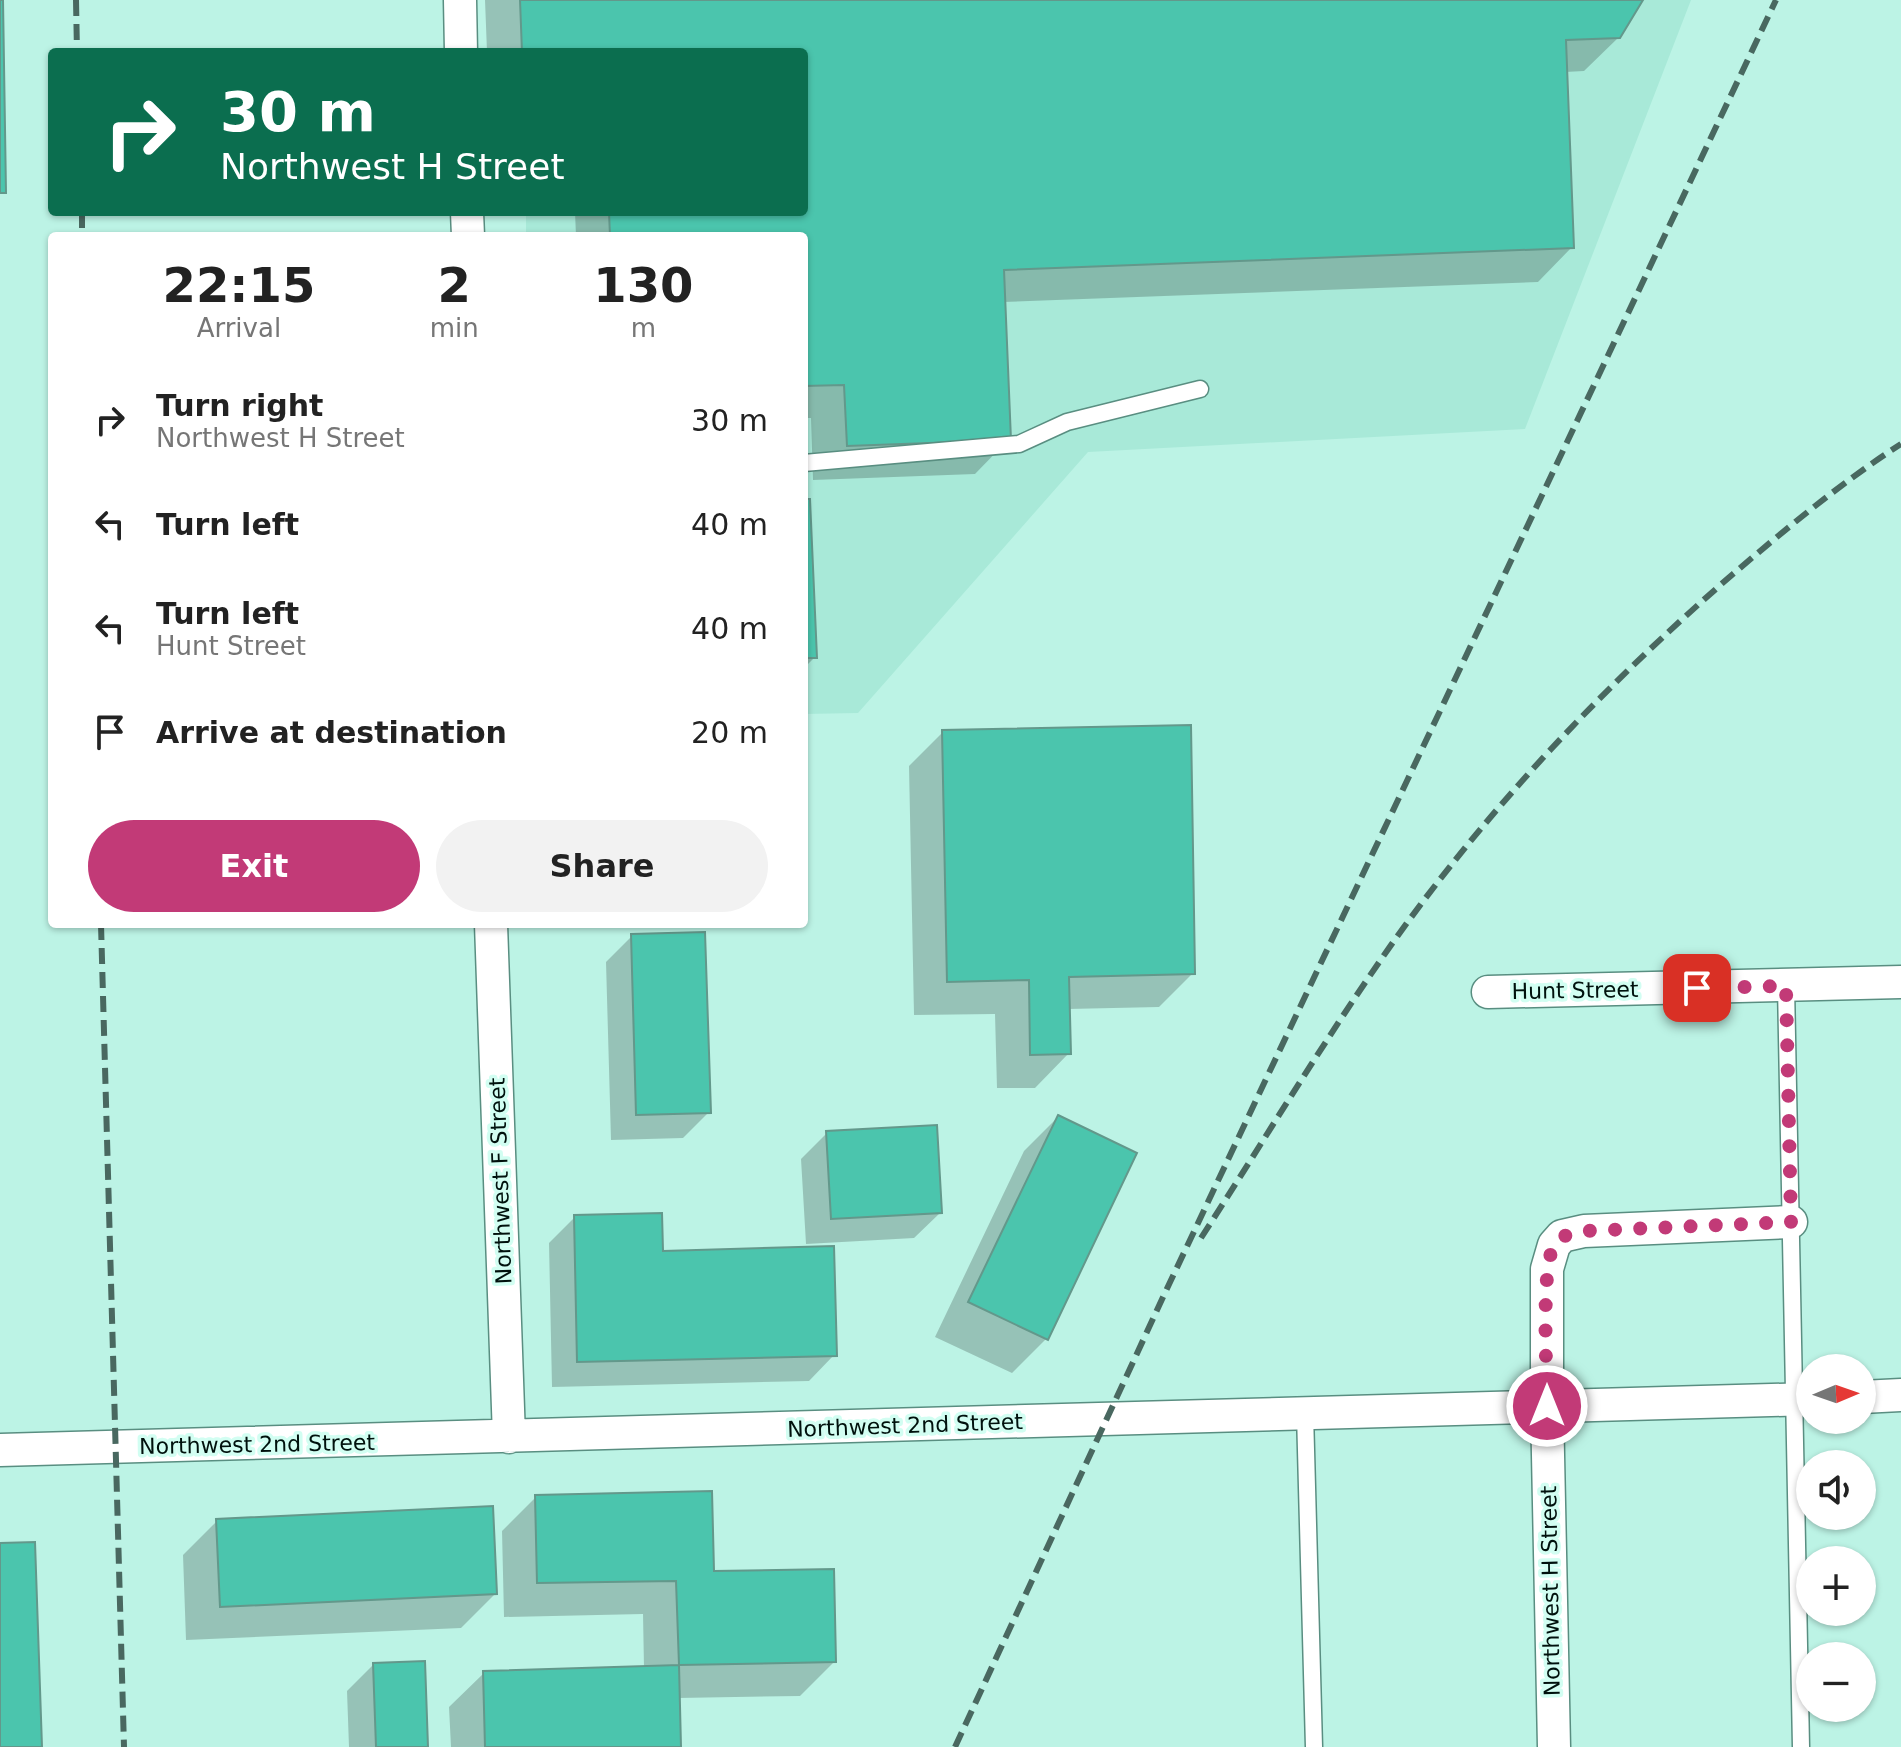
<!DOCTYPE html>
<meta charset="utf-8">
<style>
body{margin:0;font-family:"DejaVu Sans",sans-serif;background:#f2f2f2;color:#222;height:100vh;display:flex;flex-direction:column;font-size:30px;white-space:nowrap}
*{box-sizing:border-box;margin:0}
p{font-size:26px;color:#767676}
.icon{flex:none;width:44px;height:44px;fill:none;stroke:currentColor;stroke-width:2;stroke-linecap:round;stroke-linejoin:round}
.map{position:relative;flex:1;overflow:hidden}
.side{position:absolute;left:48px;top:232px;width:760px;height:696px;display:flex;flex-direction:column;background:#fff;border-radius:8px;box-shadow:0 2px 6px #0004}
.side>*{flex:none}
.hud{position:absolute;left:48px;top:48px;width:760px;height:168px;border-radius:8px;box-shadow:0 2px 6px #0004;background:#0b6e4f;color:#fff;overflow:hidden}
.needle{width:52px;rotate:88deg}
.buttons{position:absolute;left:1796px;top:1354px;display:grid;gap:16px}
.buttons a{display:grid;place-items:center;width:80px;height:80px;border-radius:50%;background:#fff;box-shadow:0 2px 6px #0004;font-size:40px}
.pin{position:absolute;display:grid;place-items:center;width:68px;height:68px;color:#fff;margin:-34px;border-radius:16px;box-shadow:0 4px 12px #0006}
.me{position:absolute;width:88px;margin:-44px;rotate:0deg;stroke-linejoin:round;filter:drop-shadow(0 0 6px #0008)}
.turn{display:flex;align-items:center;gap:28px;height:168px;padding:0 40px;font-size:36px}
.turn .icon{width:104px;height:104px;stroke-width:2.5}
.turn b{display:block;font-size:56px;line-height:68px}
.eta{display:flex;justify-content:space-evenly;align-items:center;height:136px;text-align:center}
.eta b{font-size:48px;font-weight:700;line-height:56px}
.cta{display:flex;gap:16px;margin-top:auto;padding:16px 40px}
.cta a{flex:1;height:92px;border-radius:48px;background:#c23a77;color:#fff;font-size:32px;font-weight:700;line-height:92px;text-align:center}
.cta a+a{background:#f2f2f2;color:#222}
ul{padding:0;list-style:none}
li{display:flex;align-items:center;gap:24px;height:104px;padding:0 40px}
li div{flex:1}
li b{display:block;font-size:30px}
li em{font-style:normal}
.map>svg:first-child{display:block}
</style>
<div class="map">
<svg width="1901" height="1747" viewBox="0 0 1901 1747">
<rect width="100%" height="100%" fill="#bcf3e5"/>
<path fill="#a8e9d8" d="M520,0h1171l-166,429 -437,23 -230,261 -54,1v-478h-278v-24h278v-160h-282z"/>
<path fill="#0003" d="M485,0h1156l-22,37 -35,34 -19,1 7,175 -34,35 -535,20 6,137 -34,35 -162,6 -2,-62h-7v-182h-228l-1,-24h229v-160h-317z
M804,501l11,156 -11,11z
M943,732l250,241 -34,34 -91,2 1,44 -34,35h-38l-2,-74 -81,1 -5,-249z
M632,936l77,176 -26,26 -72,2 -5,-178z
M1058,1117l77,37 -89,185 -34,34 -77,-36 89,-186z
M827,1133l113,80 -26,25 -108,6 -5,-85z
M575,1217l86,36 173,102 -25,26 -257,6 -3,-144z
M536,1497l176,76 122,89 -34,34 -122,2 1,49h-228l-2,-40 35,-34 160,-5 -1,-54 -139,3 -2,-86z
M217,1521l278,73 -34,34 -275,12 -3,-85z
M373,1665l53,82h-77l-2,-56z"/>
<path fill="#4bc5ad" stroke="#63988b" stroke-width="2" d="M0,0h3l3,193h-6z
M520,0h1123l-23,38 -54,2 8,208 -570,22 7,170 -164,6 -3,-61 -40,1v-150h-194l-1,-24h195v-160h-282z
M804,499h6l7,159h-13z
M1191,725l4,249 -126,3 2,77 -41,1 -1,-75 -82,2 -5,-252z
M705,932l6,181 -75,2 -5,-181z
M1058,1115l79,38 -89,187 -80,-38z
M937,1125l5,88 -111,6 -5,-88z
M662,1213l1,38 171,-5 3,110 -260,6 -3,-147z
M712,1491l2,80 120,-2 2,93 -157,3 -3,-84 -139,2 -2,-88z
M493,1506l4,88 -277,13 -4,-88z
M35,1542l7,205h-42v-204z
M425,1661l3,86h-52l-3,-84z
M679,1665l2,82h-196l-2,-76z"/>
<g fill="none" stroke-linecap="round" stroke-linejoin="round">
<g stroke="#598e81" stroke-width="19">
<path id="service" d="M804,463l215,-19 48,-22 133,-33
M1786,986l15,761
M1305,1413l9,334"/>
</g>
<g stroke="#598e81" stroke-width="35">
<path id="minor" d="M460,0l1,52
M467,212l1,24
M491,924l18,513
M1488,992l413,-10
M1862,1397l39,-2
M0,1450l1810,-51
M1554,1747l-7,-341v-137l7,-24 8,-9 22,-5 207,-9"/>
</g>
<use href="#service" stroke="#fff" stroke-width="16"/>
<use href="#minor" stroke="#fff" stroke-width="32"/>
<path stroke="#496860" stroke-width="6" stroke-dasharray="16 8" stroke-linecap="butt" d="M76,0l1,52
M82,212v24
M101,924l23,823
M1201,1238c62,-96 122,-196 188,-290 98,-139 216,-263 344,-374 54,-46 109,-92 168,-130
M955,1747l209,-452 612,-1295"/>
</g>
<g fill="none" stroke-linecap="round" stroke-linejoin="round">
<path stroke="#c23a77" stroke-width="14" stroke-dasharray="0 25.2" d="M1547,1406c0,-31 -6,-136 6,-158 7,-13 18,-15 31,-17l207,-9 -5,-236 -89,2"/>
</g>
<g text-anchor="middle" stroke-width="7" stroke-linejoin="round" paint-order="stroke">
<g font-size="22" fill="#00110d" stroke="#d2fef2">
<text transform="translate(1575 990) rotate(-1)" y="8">Hunt Street</text>
<text transform="translate(500 1181) rotate(-92)" y="8">Northwest F Street</text>
<text transform="translate(905 1425) rotate(-2)" y="8">Northwest 2nd Street</text>
<text transform="translate(257 1444) rotate(-1)" y="8">Northwest 2nd Street</text>
<text transform="translate(1550 1591) rotate(-91)" y="8">Northwest H Street</text>
</g>
</g>
</svg>
<div class="buttons">
<a><svg class="needle" viewBox="-14 -14 28 28"><path d="M0-13l5 13h-10z" fill="#e53935"/><path d="M0 13l5-13h-10z" fill="#767676"/></svg></a>
<a><svg class="icon" aria-label="sound" viewBox="0 0 24 24"><path d="M4 9h4l5-4v14l-5-4H4zM17 9q2 3 0 6"/></svg></a>
<a>+</a>
<a>−</a>
</div>
<div class="pin" style="left:1697px;top:988px;background:#d93025"><svg class="icon" aria-label="arrive" viewBox="0 0 24 24"><path d="M6 21V4h12l-3 4 3 4H6"/></svg></div>
<svg class="me" style="left:1547px;top:1406px" viewBox="-20 -20 40 40"><circle r="17" fill="#c23a77" stroke="#fff" stroke-width="3"/><path d="M0-11L8 9 0 5-8 9z" fill="#fff"/></svg>
<div class="hud">
<div class="turn"><svg class="icon" aria-label="right" viewBox="0 0 24 24"><path d="M7 20v-9h11M14 6l5 5-5 5"/></svg><div><b>30 m</b>Northwest H Street</div></div>
</div>
<section class="side">
<div class="eta">
<div><b>22:15</b><p>Arrival</p></div>
<div><b>2</b><p>min</p></div>
<div><b>130</b><p>m</p></div>
</div>
<ul>
<li><svg class="icon" aria-label="right" viewBox="0 0 24 24"><path d="M7 20v-9h11M14 6l5 5-5 5"/></svg><div><b>Turn right</b><p>Northwest H Street</p></div><em>30 m</em></li>
<li><svg class="icon" aria-label="left" viewBox="0 0 24 24"><path d="M17 20v-9H6M10 6l-5 5 5 5"/></svg><div><b>Turn left</b></div><em>40 m</em></li>
<li><svg class="icon" aria-label="left" viewBox="0 0 24 24"><path d="M17 20v-9H6M10 6l-5 5 5 5"/></svg><div><b>Turn left</b><p>Hunt Street</p></div><em>40 m</em></li>
<li><svg class="icon" aria-label="arrive" viewBox="0 0 24 24"><path d="M6 21V4h12l-3 4 3 4H6"/></svg><div><b>Arrive at destination</b></div><em>20 m</em></li>
</ul>
<div class="cta"><a>Exit</a><a>Share</a></div>
</section>
</div>
